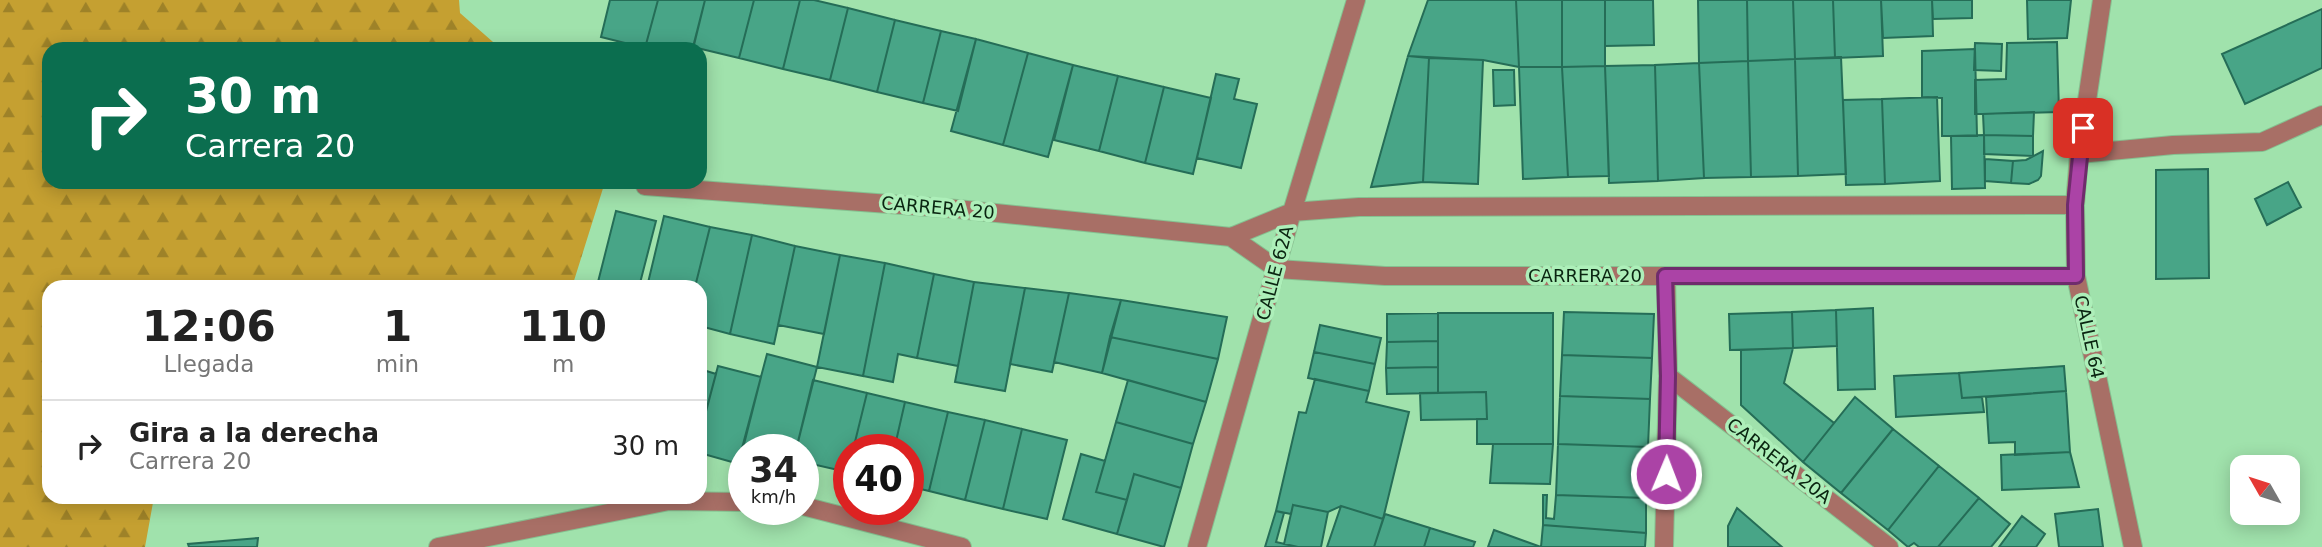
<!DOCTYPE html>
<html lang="es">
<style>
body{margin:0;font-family:"DejaVu Sans",sans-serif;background:#f6f6f6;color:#222;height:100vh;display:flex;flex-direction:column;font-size:26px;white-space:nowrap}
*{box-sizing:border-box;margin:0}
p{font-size:23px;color:#767676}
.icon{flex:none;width:38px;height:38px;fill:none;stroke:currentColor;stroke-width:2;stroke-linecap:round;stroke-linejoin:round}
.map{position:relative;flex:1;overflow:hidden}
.side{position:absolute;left:42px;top:280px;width:665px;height:224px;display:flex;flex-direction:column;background:#fff;border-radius:21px;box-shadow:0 4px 18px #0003}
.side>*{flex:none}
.guide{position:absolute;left:42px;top:42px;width:665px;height:147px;border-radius:21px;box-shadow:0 4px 18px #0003;background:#0b6e4f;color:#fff;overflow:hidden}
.needle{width:46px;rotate:309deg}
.tools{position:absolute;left:2230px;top:455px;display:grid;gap:14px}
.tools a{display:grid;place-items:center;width:70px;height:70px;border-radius:14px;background:#fff;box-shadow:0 4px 18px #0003;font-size:35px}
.speed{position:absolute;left:728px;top:434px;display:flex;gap:14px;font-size:35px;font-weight:700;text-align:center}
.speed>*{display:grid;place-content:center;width:91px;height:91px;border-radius:50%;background:#fff;box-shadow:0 4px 18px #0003;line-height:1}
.speed small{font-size:18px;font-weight:400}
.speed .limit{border:10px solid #d22;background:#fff;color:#111}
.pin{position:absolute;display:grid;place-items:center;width:60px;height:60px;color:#fff;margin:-30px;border-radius:14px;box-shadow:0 4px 10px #0006}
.me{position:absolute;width:77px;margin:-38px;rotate:1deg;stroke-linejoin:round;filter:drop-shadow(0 0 5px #0008)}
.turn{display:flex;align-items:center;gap:24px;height:147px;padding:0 28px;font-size:32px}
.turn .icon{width:91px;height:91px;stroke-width:2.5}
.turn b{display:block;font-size:49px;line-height:60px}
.eta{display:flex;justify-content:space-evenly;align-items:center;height:119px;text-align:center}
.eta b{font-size:42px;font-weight:700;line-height:49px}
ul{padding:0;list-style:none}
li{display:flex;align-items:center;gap:21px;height:91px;padding:0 28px;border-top:2px solid #e0e0e0}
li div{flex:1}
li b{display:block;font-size:26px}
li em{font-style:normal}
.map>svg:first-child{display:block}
</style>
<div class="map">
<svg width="2322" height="547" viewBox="0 0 2322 547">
<defs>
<pattern id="forest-firs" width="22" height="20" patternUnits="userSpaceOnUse" patternTransform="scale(1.75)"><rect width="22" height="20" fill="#c5a031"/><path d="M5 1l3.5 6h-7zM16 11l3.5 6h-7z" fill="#9e8228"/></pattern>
</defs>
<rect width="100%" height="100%" fill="#a0e2ac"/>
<path fill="url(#forest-firs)" d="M0,0h459l1,13 41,36h-452v133h556l-33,105h-523v210h105l-9,50h-145z"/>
<path fill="#48a587" stroke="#256d57" stroke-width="2" d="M610,0h48l-13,48 -44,-11z
M658,0h47l-12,49 -48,-1z
M705,0h49l-15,58 -46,-11z
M754,0h46l-17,69 -44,-11z
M800,0h14l34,8 -18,72 -47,-11z
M1428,0h88l3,67 -36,-7 -75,-4z
M1516,0h46v67h-43z
M1562,0h43v66l-43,1z
M1605,0h48l1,45 -49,1z
M1698,0h49l1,61 -49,2z
M1747,0h46l2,59 -47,2z
M1793,0h40l2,58 -40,1z
M1833,0h48l2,56 -48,2z
M1881,0h51l1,36 -50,2z
M1932,0h40v18l-39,1z
M2027,0h44l-4,38 -39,1z
M848,8l47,12 -18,72 -47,-12z
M2322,9v59l-77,36 -23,-50z
M895,20l46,11 -18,72 -46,-11z
M941,31l35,8 -18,72 -35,-8z
M976,39l52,14 -25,92 -52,-14z
M2057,42l2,70 -84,2v-34l31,-1 1,-36z
M1975,43l27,1 -1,27 -27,-1z
M1975,49l2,87h-35v-38l-20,-1v-46z
M1028,53l45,12 -25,92 -45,-12z
M1408,56l21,2 -6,124 -52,5z
M1841,57l5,117 -48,2 -3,-117z
M1429,58l54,2 -5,124 -55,-2z
M1795,59l3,117 -47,1 -3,-116z
M1748,61l3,116 -47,1 -5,-115z
M1699,63l5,115 -46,3 -3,-116z
M1073,65l45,11 -19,75 -45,-11z
M1655,65l3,116 -49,2 -4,-117z
M1605,66l4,110 -41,1 -6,-110z
M1519,67h43l6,110 -45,2z
M1493,70h21l1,35 -21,1z
M1216,74l23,5 -5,20 23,5 -16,64 -44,-10z
M1118,76l46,11 -19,76 -46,-12z
M1164,87l47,11 -18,76 -48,-11z
M1937,97l3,84 -55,3 -3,-85z
M1882,99l3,85 -39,1 -3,-85z
M2034,112l-1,24 -49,-1 -1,-21z
M1984,135l1,53 -33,1 -1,-53z
M1984,135l49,1v20l-49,-2z
M2043,151l-2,25 -3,4 -9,4 -18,-1 2,-22 13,-1z
M1985,159l28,2 -2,22 -26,-2z
M2208,169l1,109 -53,1v-109z
M2288,182l13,25 -34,18 -12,-26z
M616,211l40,10 -17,66h-20l-21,-5z
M664,216l46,11 -15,60h-48z
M710,227l42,8 -22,99 -30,-8v-39h-5z
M752,235l43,11 -21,98 -44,-10z
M795,246l45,9 -16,79 -46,-9z
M840,255l45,8 -22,113 -46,-9z
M885,263l49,11 -17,84 -19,-4 -5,28 -30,-6z
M934,274l40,8 -16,84 -41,-8z
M974,282l51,6 -20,103 -50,-9z
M1025,288l44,5 -17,79 -42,-8z
M1069,293l52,7 -19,73 -48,-11z
M1121,300l106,17 -9,42 -108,-22z
M1873,308l2,81 -37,1 -2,-80z
M1836,310l1,36 -44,2 -1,-36z
M1564,312l90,2 -2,44 -90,-3z
M1792,312l1,36 -63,2 -1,-36z
M1438,313h115v131h-76v-25h10l-1,-27 -48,1z
M1438,313v28l-51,1v-28z
M1320,325l61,13 -6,26 -61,-12z
M1110,337l108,22 -12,43 -104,-29z
M1438,341v26l-52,1 1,-26z
M1793,348l-9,35 50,40 -31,39 -62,-57v-55z
M1314,352l61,12 -6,27 -61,-13z
M767,354l50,13 -21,83h-52v2h-3z
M1562,355l90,3 -2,41 -90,-3z
M718,366l43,11 -22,87 -39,-11v-19z
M2064,366l2,25 -104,7 -3,-25z
M1438,367v26l-51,1 -1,-26z
M700,369l16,5 -16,60z
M1959,373l3,25 20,-1 2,15 -88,5 -2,-41z
M1315,379l54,12 -3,11 43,10 -26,107 -42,-13 -13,6 -35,-7 -2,9 -15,-3 23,-99 7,1z
M813,380l54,13 -14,57h-4l-2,22 -44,-10v-12h-7z
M1128,380l78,22 -13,42 -77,-22z
M2066,391l4,61 -55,3v-13l-26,1 -3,-46z
M1486,392l1,27 -66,1 -1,-27z
M867,393l38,9 -11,48h-41z
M1560,396l90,3 -2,48 -90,-3z
M1855,397l38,32 -52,64 -38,-31z
M905,402l43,10 -19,79 -21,-5v-36h-14z
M948,412l37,8 -20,80 -36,-9z
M985,420l37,9 -19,80 -38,-9z
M1116,422l77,22 -12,44 -47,-14 -7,26 -31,-8z
M1022,429l45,11 -20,79 -44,-10z
M1893,429l46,37 -51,64 -47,-37z
M1493,444h60l-3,40 -60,-1z
M1558,444l90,3 -2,51 -90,-3z
M2070,452l9,35 -77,3 -1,-35z
M1081,454l24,7 -9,31 31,8 -10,34 -54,-15z
M1939,466l40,32 -41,49h-19l-5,-4 -6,4 -20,-17z
M1134,474l47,14 -17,59 -47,-13z
M1543,495h4l-1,23 8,1 2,-24 90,3v35l-103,-8z
M1979,498l31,26 -19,23h-53z
M1293,505l35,7 -7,35h-23l-14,-3z
M1341,506l42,13 -9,28h-47z
M1737,508l45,39h-54v-21z
M2098,509l5,38h-44l-4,-33z
M1276,511l8,2 -8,29 22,5h-33z
M1385,514l45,14 -6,19h-50z
M2022,516l23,18 -9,13h-37z
M1543,525l103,8 -1,14h-104z
M1430,528l45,14 -2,5h-49z
M1494,530l47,17h-53z
M258,538l-1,9h-68l-1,-3z"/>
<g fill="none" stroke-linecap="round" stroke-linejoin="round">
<g stroke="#85c090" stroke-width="20">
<path id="minor" d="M2102,0l-23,154 -4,51 1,71 57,271
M2079,154l94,-9 89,-3 60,-27
M645,186l312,23 274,28 61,-25 67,-5 716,-2
M1231,237l46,32 108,7h691
M1668,376l221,171
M803,506l159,41
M438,547l231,-46 75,1
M1197,547l95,-335 64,-212
M1664,547l4,-171 -2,-100"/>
</g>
<use href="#minor" stroke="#a86f66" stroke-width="18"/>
</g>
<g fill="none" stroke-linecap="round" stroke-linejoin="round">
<g stroke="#6f2c6c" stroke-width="18">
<path id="route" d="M1666,474l2,-98 -3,-100h411l-1,-71 8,-77"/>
</g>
<use href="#route" stroke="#ab43a6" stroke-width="12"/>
</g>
<g text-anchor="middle" stroke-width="7" stroke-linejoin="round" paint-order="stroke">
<g font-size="18" fill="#0a2511" stroke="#adefb9">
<text transform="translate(938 208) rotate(5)" y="6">CARRERA 20</text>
<text transform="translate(1275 273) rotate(-75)" y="6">CALLE 62A</text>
<text x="1585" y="282">CARRERA 20</text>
<text transform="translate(2089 337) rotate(78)" y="6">CALLE 64</text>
<text transform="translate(1779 461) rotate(38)" y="6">CARRERA 20A</text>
</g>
</g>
</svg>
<div class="tools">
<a><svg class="needle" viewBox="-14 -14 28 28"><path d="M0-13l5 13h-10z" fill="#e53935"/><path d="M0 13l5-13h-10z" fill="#767676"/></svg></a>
</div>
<div class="speed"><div>34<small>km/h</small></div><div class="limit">40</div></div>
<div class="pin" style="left:2083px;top:128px;background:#d93025"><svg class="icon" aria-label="arrive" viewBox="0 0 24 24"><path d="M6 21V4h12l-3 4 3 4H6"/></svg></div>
<svg class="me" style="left:1666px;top:474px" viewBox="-20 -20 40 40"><circle r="17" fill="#ab43a6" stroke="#fff" stroke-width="3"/><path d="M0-11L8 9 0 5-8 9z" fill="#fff"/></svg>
<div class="guide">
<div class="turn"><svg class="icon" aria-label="right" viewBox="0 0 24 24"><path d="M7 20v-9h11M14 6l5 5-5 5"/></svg><div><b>30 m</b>Carrera 20</div></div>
</div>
<section class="side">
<div class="eta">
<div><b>12:06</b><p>Llegada</p></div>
<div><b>1</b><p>min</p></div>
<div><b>110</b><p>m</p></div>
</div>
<ul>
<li><svg class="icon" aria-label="right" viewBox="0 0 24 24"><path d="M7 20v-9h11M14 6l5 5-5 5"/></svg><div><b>Gira a la derecha</b><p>Carrera 20</p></div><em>30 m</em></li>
</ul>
</section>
</div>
